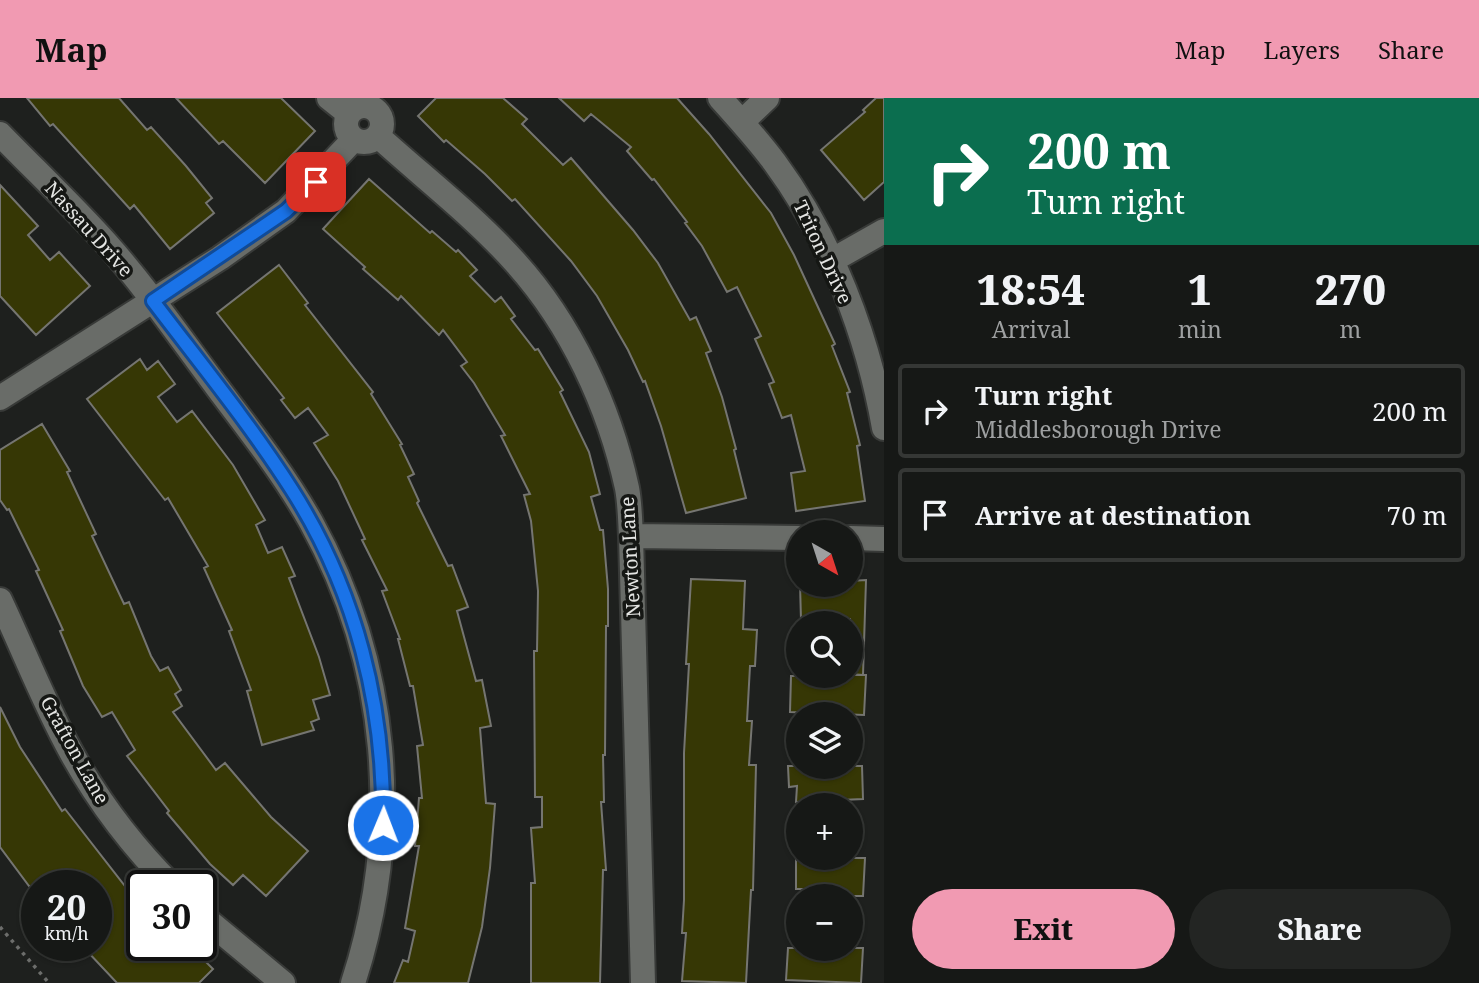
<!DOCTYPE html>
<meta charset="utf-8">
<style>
body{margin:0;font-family:"Noto Serif",serif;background:#232523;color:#f1f3f6;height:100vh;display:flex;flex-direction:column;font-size:26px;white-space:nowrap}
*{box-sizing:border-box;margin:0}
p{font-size:23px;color:#9ea0a1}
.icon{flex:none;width:38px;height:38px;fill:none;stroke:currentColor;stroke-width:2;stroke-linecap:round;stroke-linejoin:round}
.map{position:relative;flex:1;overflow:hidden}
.side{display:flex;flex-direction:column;background:#161816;width:595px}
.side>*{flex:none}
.top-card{background:#0b6e4f;color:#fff;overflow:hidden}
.needle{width:46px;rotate:141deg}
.buttons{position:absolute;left:786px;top:422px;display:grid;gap:14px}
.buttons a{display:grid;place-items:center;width:77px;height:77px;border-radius:50%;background:#161816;box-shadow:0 2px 5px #0004,0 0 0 2px #353735;font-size:35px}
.speed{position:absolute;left:21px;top:772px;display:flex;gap:14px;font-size:35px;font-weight:700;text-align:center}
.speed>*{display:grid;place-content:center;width:91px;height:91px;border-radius:50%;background:#161816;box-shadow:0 2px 5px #0004,0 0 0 2px #353735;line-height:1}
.speed small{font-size:18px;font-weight:400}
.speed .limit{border:4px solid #111;border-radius:10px;background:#fff;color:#111}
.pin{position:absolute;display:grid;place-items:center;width:60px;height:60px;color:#fff;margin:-30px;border-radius:14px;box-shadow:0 4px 10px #0006}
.me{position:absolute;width:77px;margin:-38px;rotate:1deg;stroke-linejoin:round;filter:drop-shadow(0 0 5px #0008)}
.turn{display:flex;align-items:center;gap:24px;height:147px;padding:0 28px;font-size:32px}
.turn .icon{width:91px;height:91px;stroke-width:2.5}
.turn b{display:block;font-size:49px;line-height:60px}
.eta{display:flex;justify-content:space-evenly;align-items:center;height:119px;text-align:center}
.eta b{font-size:42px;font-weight:800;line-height:49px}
.button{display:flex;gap:14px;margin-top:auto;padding:14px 28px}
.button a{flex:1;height:80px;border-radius:42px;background:#f19ab2;color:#111;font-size:28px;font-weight:800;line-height:80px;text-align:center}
.button a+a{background:#232523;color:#f1f3f6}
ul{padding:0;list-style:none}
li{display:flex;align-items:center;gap:21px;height:94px;margin:0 14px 10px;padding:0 14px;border:4px solid #353735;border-radius:7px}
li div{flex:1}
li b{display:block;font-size:26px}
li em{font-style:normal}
header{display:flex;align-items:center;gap:42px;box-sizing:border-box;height:98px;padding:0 35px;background:#f19ab2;color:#111}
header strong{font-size:33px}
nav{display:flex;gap:38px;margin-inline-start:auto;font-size:24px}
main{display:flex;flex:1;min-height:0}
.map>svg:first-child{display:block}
</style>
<header>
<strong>Map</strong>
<nav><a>Map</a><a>Layers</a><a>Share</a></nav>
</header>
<main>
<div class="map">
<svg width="884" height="885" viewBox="0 0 884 885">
<rect width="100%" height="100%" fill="#1e201e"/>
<path fill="#363705" stroke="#757571" stroke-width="2" d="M27,0h92l28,32 4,-3 35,39 26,32 -6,5 8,10 -44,36 -36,-44 -4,4 -77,-85 -3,2z
M176,0h105l34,33 -50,52 -42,-42 -4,3z
M436,0h67l24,21 -5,5 41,41 8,-7 62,72 25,33 32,57 6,-3 15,34 -5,2 16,44 14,52 -2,1 12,48 -60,15 -25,-87 -16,-45 -2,1 -15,-32 -31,-54 -26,-35 -56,-62 -3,2 -27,-27 -39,-34 -2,2 -26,-26z
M559,0h118l32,36 62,79 23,42 41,89 -3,2 18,46 -3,1 13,52 -3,1 8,55 -69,10 -5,-38 14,-2 -14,-56 -9,3 -13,-34 5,-2 -19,-43 6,-3 -24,-49 -10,5 -25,-46 -17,-23 2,-1 -33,-43 -2,1 -25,-29 4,-4 -40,-33 -7,7z
M876,0h8v84l-20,18 -43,-50 44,-38 -2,-2z
M369,81l61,54 2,-2 24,21 2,-2 19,20 -7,6 25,26 6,-5 14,19 -4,3 24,31 3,-1 25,41 -3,2 29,60 11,42 -9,3 9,33h3l5,59v37h-2l-1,129h-2l1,47h-3l5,68h-3l-3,113h-69v-100h4l-4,-55 11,-1v-30h-7l-1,-146h3l1,-60 -7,-70 -7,-26 6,-1 -29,-58 4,-1 -31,-52 -13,-17 6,-4 -24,-32 -4,5 -38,-39 -3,4 -35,-31 2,-2 -42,-38z
M0,87l38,41 -10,9 22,25 9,-8 31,34 -54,49 -36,-39z
M279,167l29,38 -3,2 68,87 -2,2 31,50 -2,1 14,29 -6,3 11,24 -2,2 31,63 4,-1 16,42 -11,4 19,70 6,-1 9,46 -11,2 6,75 9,1 -5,64 -8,59 -14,56h-74l9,-23 5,2 7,-31 -10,-3 14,-82h-4l4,-48h3l-5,-52 6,-1 -10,-59h-3l-12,-47h2l-18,-48 5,-1 -25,-50 3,-1 -27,-58 -24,-38 14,-8 -20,-27 -13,10 -14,-18 3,-2 -67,-85z
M140,261l7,11 11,-9 17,23 -17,13 19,25 15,-11 41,54 32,55 -9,5 12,28 14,-6 13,29 -6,2 30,79 11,38 -17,5 6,19 -8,3 3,8 -52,15 -15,-54 4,-1 -22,-59 3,-1 -28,-62 4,-2 -40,-68 -3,2 -78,-101z
M42,326l28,47 -3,1 29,62 -4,2 32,68 5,-2 22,54 9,15 8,-4 13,23 -6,4 7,12 -9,6 43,58 9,-7 46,54 37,34 -42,45 -23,-21 -10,10 -23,-21 -43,-51 2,-2 -42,-55 8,-6 -23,-38 -10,5 -19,-31 -23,-55 3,-1 -27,-59 3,-1 -30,-61 -2,1 -7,-10v-50z
M691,481l54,2 -2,48 14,1 -2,36h-5l-3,55h5l-3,44h7l-3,125h-2l-5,93 -64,-2 4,-48h-4l2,-33v-147l5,-89h-3z
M866,482l-3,95 -13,-1v-55l-49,1 -1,-36h50v-3z
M850,577h16l-2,40 -74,-3 1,-36z
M0,609l20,40 42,64 3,-2 60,77 17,18v41h47l24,24 -14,14h-82l-31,-33 5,-5h5v-59h-67l-29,-39z
M788,668h74l1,33 -67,3 1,-16 -8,1z
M796,760h69l-2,38h-57v-7h-10z
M788,850h75l-2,35 -75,-3z"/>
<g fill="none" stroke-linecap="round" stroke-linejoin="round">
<g stroke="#383a38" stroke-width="28">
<path id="minor" d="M329,0l20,16
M720,0c19,21 38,42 55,65 56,76 93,173 109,265
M346 26a18 18 0 1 1 36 0a18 18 0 1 1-36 0Z
M742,24l25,-24
M0,36c36,37 73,72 107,110 40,45 74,95 110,143 33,44 67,87 94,135 78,141 92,308 42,461
M378,38c45,41 96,80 137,126 56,62 94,144 112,226 3,16 3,32 4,48l12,447
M831,163l53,-30
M0,300l220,-140 66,-47 68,-72
M631,438l167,2
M850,440l34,1
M0,502c24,51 44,103 71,152 27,49 61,94 101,134
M201,817l82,68"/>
</g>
<path stroke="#6c6d6b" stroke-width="3.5" stroke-dasharray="3.5 5" stroke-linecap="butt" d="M0,829l49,56"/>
<use href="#minor" stroke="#696c68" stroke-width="24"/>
</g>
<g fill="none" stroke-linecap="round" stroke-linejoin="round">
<g stroke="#114b97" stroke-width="18">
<path id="route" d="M316,84l-30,29 -133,90c47,62 97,123 139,189 64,101 93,216 91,335"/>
</g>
<use href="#route" stroke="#1a73e8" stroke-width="12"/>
</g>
<g text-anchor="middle" stroke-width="7" stroke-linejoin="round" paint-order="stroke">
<g font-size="19" fill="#e4e5e3" stroke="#151714">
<text transform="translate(89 131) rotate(48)" y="7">Nassau Drive</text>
<text transform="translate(823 154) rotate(65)" y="7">Triton Drive</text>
<text transform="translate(630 459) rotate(-93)" y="7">Newton Lane</text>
<text transform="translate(75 652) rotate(61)" y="7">Grafton Lane</text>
</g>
</g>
</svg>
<div class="buttons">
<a><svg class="needle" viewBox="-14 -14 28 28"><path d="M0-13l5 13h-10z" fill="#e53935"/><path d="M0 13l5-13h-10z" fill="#9ea0a1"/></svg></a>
<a><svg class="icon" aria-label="search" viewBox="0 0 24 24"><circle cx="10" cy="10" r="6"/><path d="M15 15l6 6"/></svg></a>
<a><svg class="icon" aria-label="layers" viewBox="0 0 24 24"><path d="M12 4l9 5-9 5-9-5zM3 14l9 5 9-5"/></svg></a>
<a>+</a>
<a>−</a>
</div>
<div class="speed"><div>20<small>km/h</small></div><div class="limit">30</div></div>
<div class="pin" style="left:316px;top:84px;background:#d93025"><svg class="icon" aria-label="arrive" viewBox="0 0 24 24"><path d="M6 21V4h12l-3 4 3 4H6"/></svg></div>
<svg class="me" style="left:383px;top:727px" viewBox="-20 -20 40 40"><circle r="17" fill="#1a73e8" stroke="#fff" stroke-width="3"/><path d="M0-11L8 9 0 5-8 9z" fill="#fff"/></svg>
</div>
<section class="side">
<div class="top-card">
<div class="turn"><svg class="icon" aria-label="right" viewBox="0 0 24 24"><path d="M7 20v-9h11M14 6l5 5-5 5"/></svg><div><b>200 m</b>Turn right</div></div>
</div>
<div class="eta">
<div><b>18:54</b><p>Arrival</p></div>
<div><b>1</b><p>min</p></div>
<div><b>270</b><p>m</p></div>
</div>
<ul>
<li><svg class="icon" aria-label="right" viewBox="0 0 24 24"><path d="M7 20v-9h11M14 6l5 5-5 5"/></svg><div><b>Turn right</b><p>Middlesborough Drive</p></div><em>200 m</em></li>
<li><svg class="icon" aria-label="arrive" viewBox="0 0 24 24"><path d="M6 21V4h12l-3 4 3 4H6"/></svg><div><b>Arrive at destination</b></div><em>70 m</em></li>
</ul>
<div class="button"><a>Exit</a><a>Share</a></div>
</section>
</main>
